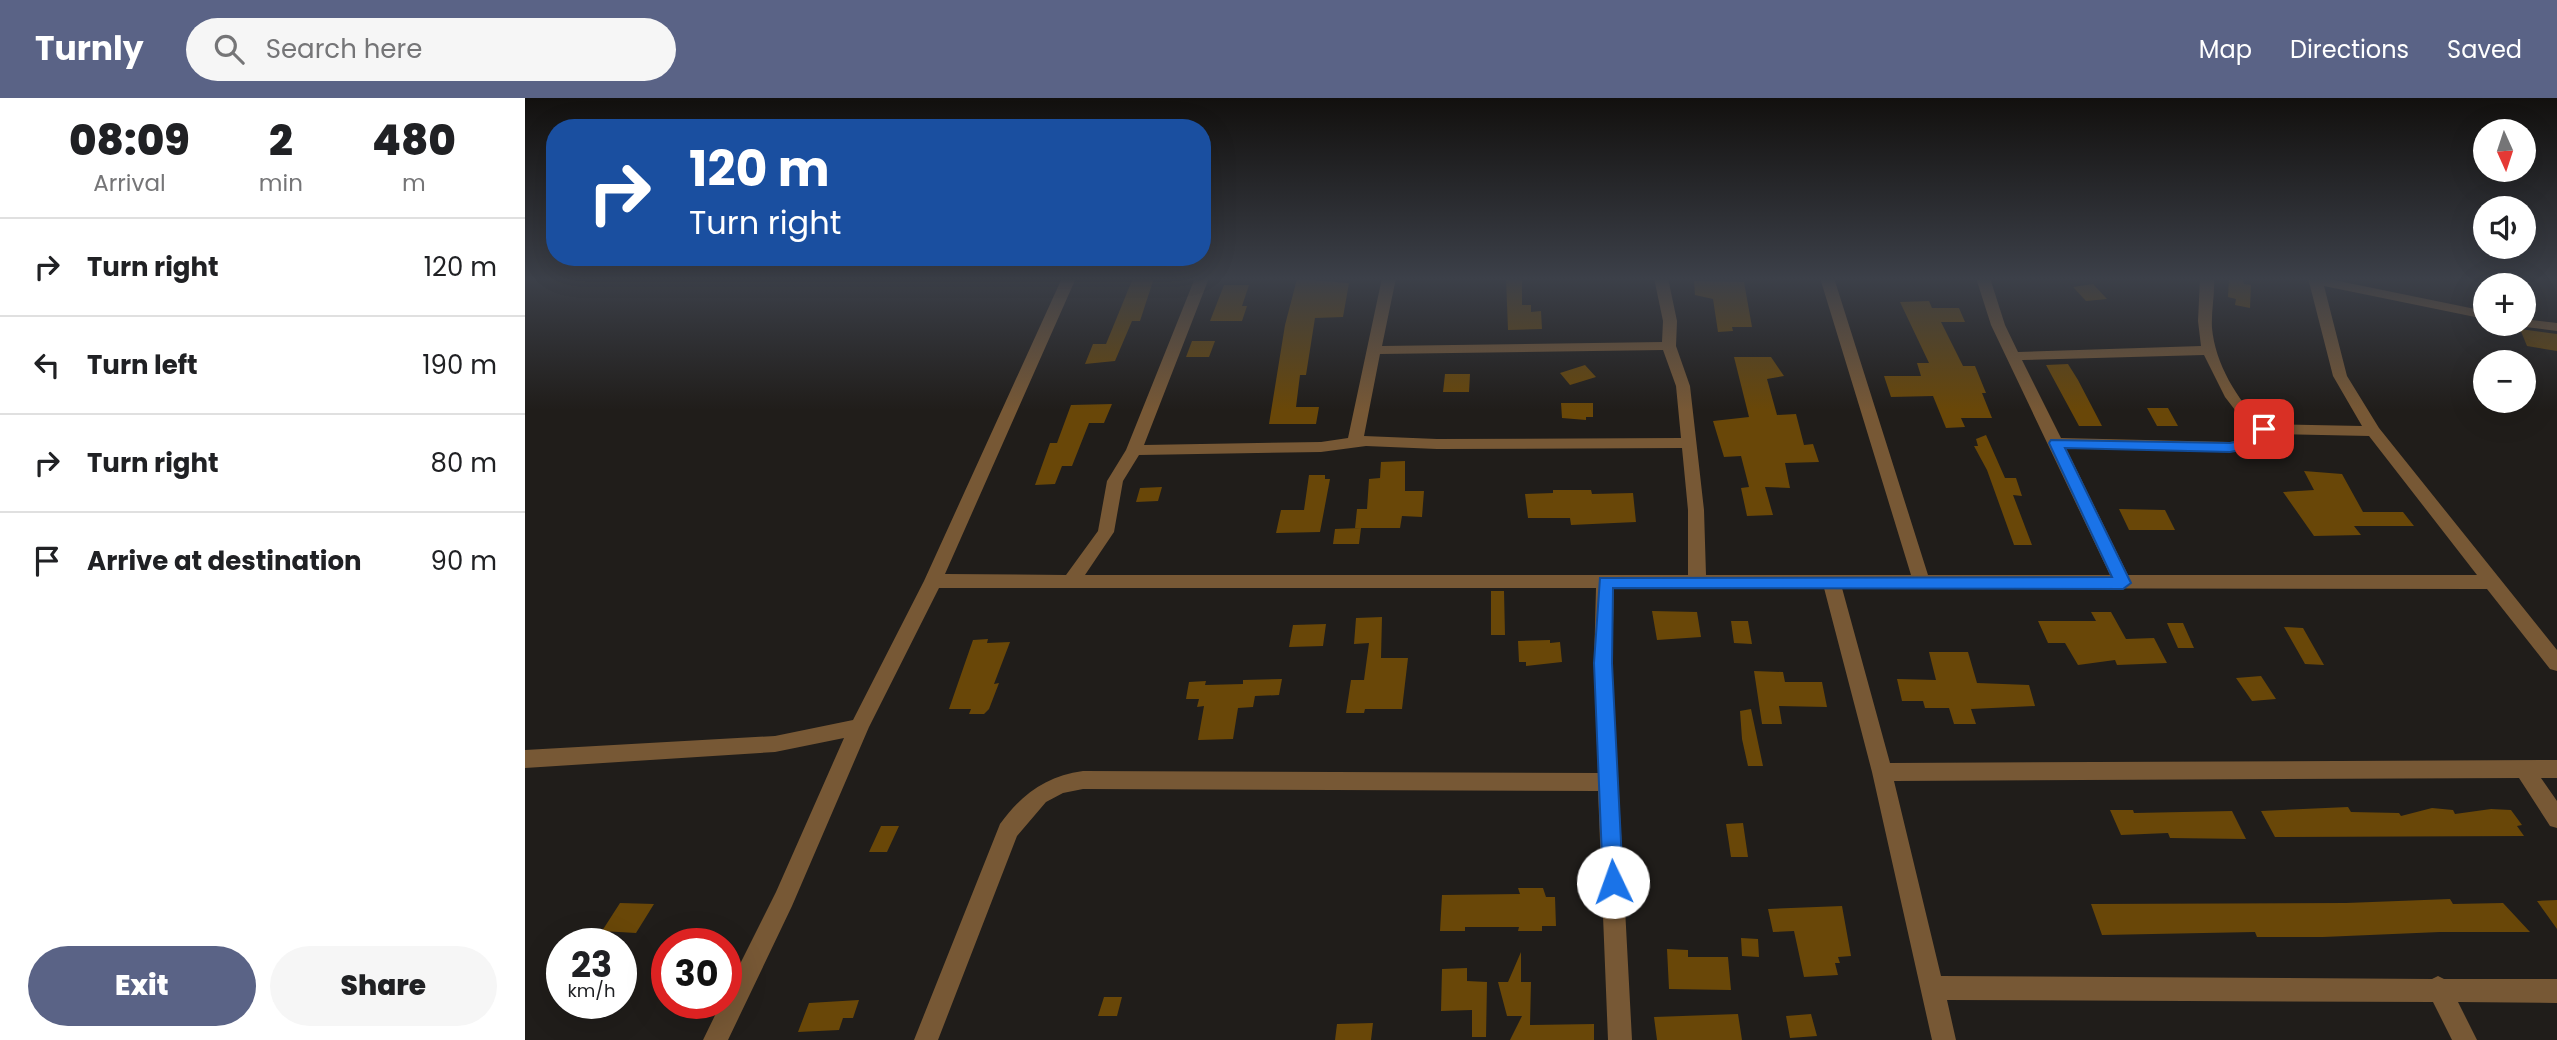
<!DOCTYPE html>
<meta charset="utf-8">
<style>
body{margin:0;font-family:Poppins,sans-serif;background:#f6f6f6;color:#202124;height:100vh;display:flex;flex-direction:column;font-size:26px;white-space:nowrap}
*{box-sizing:border-box;margin:0}
p{font-size:23px;color:#757577}
.icon{flex:none;width:38px;height:38px;fill:none;stroke:currentColor;stroke-width:2;stroke-linecap:round;stroke-linejoin:round}
.map{position:relative;flex:1;overflow:hidden}
.details{display:flex;flex-direction:column;background:#fff;width:525px}
.details>*{flex:none}
.banner{position:absolute;left:21px;top:21px;width:665px;height:147px;border-radius:28px;box-shadow:0 7px 28px #0002;background:#1a4fa0;color:#fff;overflow:hidden}
.needle{width:46px;rotate:177deg}
.tools{position:absolute;left:1948px;top:21px;display:grid;gap:14px}
.tools a{display:grid;place-items:center;width:63px;height:63px;border-radius:50%;background:#fff;box-shadow:0 7px 28px #0002;font-size:35px}
.speed{position:absolute;left:21px;top:830px;display:flex;gap:14px;font-size:35px;font-weight:700;text-align:center}
.speed>*{display:grid;place-content:center;width:91px;height:91px;border-radius:50%;background:#fff;box-shadow:0 7px 28px #0002;line-height:1}
.speed small{font-size:18px;font-weight:400}
.speed .limit{border:10px solid #d22;background:#fff;color:#111}
.pin{position:absolute;display:grid;place-items:center;width:60px;height:60px;color:#fff;margin:-30px;border-radius:14px;box-shadow:0 4px 10px #0006}
.me{position:absolute;width:77px;margin:-38px;rotate:357deg;stroke-linejoin:round;filter:drop-shadow(0 0 5px #0008)}
.turn{display:flex;align-items:center;gap:24px;height:147px;padding:0 28px;font-size:32px}
.turn .icon{width:91px;height:91px;stroke-width:2.5}
.turn b{display:block;font-size:49px;line-height:60px}
.eta{display:flex;justify-content:space-evenly;align-items:center;height:119px;text-align:center}
.eta b{font-size:42px;font-weight:800;line-height:49px}
.button{display:flex;gap:14px;margin-top:auto;padding:14px 28px}
.button a{flex:1;height:80px;border-radius:42px;background:#5a6386;color:#fff;font-size:28px;font-weight:800;line-height:80px;text-align:center}
.button a+a{background:#f6f6f6;color:#202124}
ul{padding:0;list-style:none}
li{display:flex;align-items:center;gap:21px;height:98px;padding:0 28px;border-top:2px solid #e0e0e0}
li div{flex:1}
li b{display:block;font-size:26px}
li em{font-style:normal}
header{display:flex;align-items:center;gap:42px;box-sizing:border-box;height:98px;padding:0 35px;background:#5a6386;color:#fff}
header strong{font-size:33px}
nav{display:flex;gap:38px;margin-inline-start:auto;font-size:24px}
.search{width:490px;height:63px;background:#f6f6f6;display:flex;align-items:center;gap:18px;box-sizing:border-box;padding:0 24px;border-radius:38px;color:#757577;font-size:26px}
main{display:flex;flex:1;min-height:0}
.map>svg:first-child{display:block}
</style>
<header>
<strong>Turnly</strong>
<div class="search"><svg class="icon" aria-label="search" viewBox="0 0 24 24"><circle cx="10" cy="10" r="6"/><path d="M15 15l6 6"/></svg>Search here</div>
<nav><a>Map</a><a>Directions</a><a>Saved</a></nav>
</header>
<main>
<section class="details">
<div class="eta">
<div><b>08:09</b><p>Arrival</p></div>
<div><b>2</b><p>min</p></div>
<div><b>480</b><p>m</p></div>
</div>
<ul>
<li><svg class="icon" aria-label="right" viewBox="0 0 24 24"><path d="M7 20v-9h11M14 6l5 5-5 5"/></svg><div><b>Turn right</b></div><em>120 m</em></li>
<li><svg class="icon" aria-label="left" viewBox="0 0 24 24"><path d="M17 20v-9H6M10 6l-5 5 5 5"/></svg><div><b>Turn left</b></div><em>190 m</em></li>
<li><svg class="icon" aria-label="right" viewBox="0 0 24 24"><path d="M7 20v-9h11M14 6l5 5-5 5"/></svg><div><b>Turn right</b></div><em>80 m</em></li>
<li><svg class="icon" aria-label="arrive" viewBox="0 0 24 24"><path d="M6 21V4h12l-3 4 3 4H6"/></svg><div><b>Arrive at destination</b></div><em>90 m</em></li>
</ul>
<div class="button"><a>Exit</a><a>Share</a></div>
</section>
<div class="map">
<svg width="2032" height="942" viewBox="0 0 2032 942">
<rect width="100%" height="100%" fill="#201d1a"/>
<path fill="#694708" d="M608,180h21l-14,43h-8l-17,40 -30,3 8,-20h13z
M981,180h16v27h9v7l10,-1 1,18 -34,1z
M1704,180h13l2,6 7,1 -1,23 -15,-3 1,-6 -8,-2z
M772,181l52,4 -6,34 -28,1 -9,57h-6l-4,32h23l-3,17h-47l16,-99z
M1169,183l50,1 8,45h-20l1,4 -15,1 -5,-33 -18,-4z
M1568,186l14,15 -21,2 -13,-14z
M699,187h25l-7,21h5l-5,15h-32z
M1404,203l3,7h27l6,14h-24l22,44h12l11,27h-4l10,25h-31l4,9 -19,1 -13,-32 -42,1 -7,-21h37l-4,-13h12l-29,-61z
M1995,231l37,5v17l-30,-5z
M667,243h23l-6,16h-23z
M1209,259h37l13,19 -17,3 10,36 19,-1 8,31 9,-1 6,18 -34,1 5,25 -25,-1 8,28 -26,1 -6,-28 8,-1 -8,-31 -17,1 -11,-36 36,-4z
M1543,266l10,16 24,46h-23l-33,-61z
M1060,267l11,12 -26,8 -10,-12z
M920,276h25l-1,18h-26z
M1036,305h32v14h-7v3l-24,-2z
M587,306l-8,19h-15l-17,43h-10l-7,18 -20,1 15,-42h7l14,-38z
M1622,310h21l10,18h-21z
M1461,337l19,43h11l6,18 -9,-1 19,50h-18l-27,-75 -13,-24h4l-2,-7z
M880,363v30h19l-2,26 -20,-1 -2,12h-45l2,-19h10l2,-30 11,-1 1,-16z
M1779,373l38,3 21,38h40l11,14h-60l7,9 -47,1 -31,-44 31,-2z
M784,377h16v4h5l-10,53 -44,1 5,-23h23z
M637,389l-4,14 -22,1 4,-14z
M1028,392h38l1,4 41,-1 3,29 -65,3 -1,-7h-42l-3,-24 28,-1z
M1594,411l46,1 10,20h-46z
M836,430l-2,16h-26l2,-15z
M966,493h13l1,44h-14z
M1127,513l45,1 4,25 -44,3z
M1566,514h20l15,27 28,-1 13,25 -50,2 -2,-5 -37,5 -13,-22h-17l-10,-22h58z
M857,519l-1,41h27l-6,51h-37l-1,4h-18l5,-33h13l5,-37 -15,1 2,-26z
M1206,523h17l4,23 -18,-1z
M1642,525h16l11,25h-16z
M801,526l-3,22 -34,1 4,-22z
M1759,529l19,1 21,37 -19,-1z
M463,541l-1,4 23,-1 -16,42 5,-1 -10,26 -5,5h-15l2,-5h-22l24,-69z
M1025,542v3l10,-1 2,20 -36,4v-4h-7l-1,-21z
M1404,554h39l9,31 52,2 6,21 -64,3 5,15h-22l-5,-16h-24l-2,-7h-21l-5,-22 39,1z
M1229,573l29,1 2,10h37l5,25 -48,-1 3,18h-20z
M1736,578l15,23 -24,2 -16,-23z
M757,581l-3,16 -24,1 -2,11 -15,1 -5,31 -35,1 6,-34 -7,1 2,-8h-13l3,-17 17,-1 -1,4 38,-1v-4z
M1226,611l12,57h-15l-6,-27 -2,-28z
M1823,709l3,5 48,1 2,3 31,-8 21,2 2,4 36,-5 20,1 11,15 -5,1 7,10 -249,1 -14,-26z
M1585,712h23l1,3 98,-2 14,28 -76,-1 -2,-5 -47,2z
M1218,725l5,34h-17l-5,-33z
M356,728h18l-12,26h-18z
M993,790h25l3,9h9l1,29h-14v5h-24l1,-4h-54v4h-25l2,-36 78,-1z
M1925,801l3,5 50,-1 27,29h-90l-117,5h-66l-2,-5 -153,3 -11,-31 255,-1z
M2032,802v29l-20,-28z
M95,805l34,1 -18,29 -34,-2z
M1317,808l9,50 -13,1 2,6h-5l3,12 -34,2 -10,-46 -21,1 -5,-23z
M1216,840l17,1 1,18 -17,-1z
M1142,851l21,1v7h40l3,33 -62,-1z
M996,854v30h10l-1,43 64,-1v16h-84l12,-24h-15l-9,-34h10z
M942,870v13l20,1 -1,55h-14v-27l-31,1 1,-42z
M579,899h18l-5,19h-19z
M334,902l-6,18h-10l-4,12 -41,2 11,-29z
M1213,916l4,26h-85l-3,-23z
M1286,916l6,22 -27,2 -4,-22z
M848,925l-2,17h-36l2,-16z"/>
<g fill="none" stroke-linecap="round" stroke-linejoin="round">
<path fill="#775835" fill-rule="evenodd" d="M537,180h14l-131,296 121,1 32,-44 9,-50 19,-31 69,-172h14l-65,167 177,-3 27,-4 34,-160h14l-14,68 280,-4 1,-21 -9,-43h14l9,43 -1,25 14,40 14,124 2,65h205l-91,-297h14l94,297h182l-119,-250 -15,-47h14l15,47 13,27 183,-6 -3,-25 2,-43h14c1,17 -3,33 -2,50 3,35 25,72 50,96l100,2 -29,-50 -25,-98h16l161,33v8l-161,-33 23,90 32,52 178,222v21l-7,-2 -63,-80 -645,-1 48,175 667,-3v18h-16l16,23v27l-7,-2 -31,-48 -625,3 47,195 491,3 6,-3 6,3h113v24l-99,-1 19,38h-25l-19,-38 -486,-2 9,40h-24l-60,-268 -48,-184h-210l-2,75 20,377h-24l-10,-249 -515,-2 -20,4 -17,9 -29,34 -79,204h-24l86,-216c22,-30 46,-48 83,-53l515,2 -4,-110 2,-75h-657l-70,139 -77,179 -64,134h-25l18,-37h5v-11l50,-100 68,-154 -69,14 -250,16v-18l250,-14 78,-16 71,-139zM1138,252l13,36 5,52 -244,1 -73,-3 16,-82zM1679,257l21,42 27,35 -6,7 -16,3 -169,-4 -39,-78zM1743,336l101,2 108,139h-349l-62,-127 164,4 27,-5zM841,348l71,3 245,-1 6,62v65h-603l29,-43 9,-51 16,-26 182,-3z
M1998,221l34,4v8l-39,-5 -1,-2h6z"/>
</g>
<linearGradient id="sky" x2="0" y2="1"><stop stop-color="#12100e"/><stop offset="0.58" stop-color="#3c4049"/><stop offset="1" stop-color="#3c4049" stop-opacity="0"/></linearGradient>
<rect width="2032" height="312" fill="url(#sky)"/>
<path fill="#1a73e8" stroke="#114b97" stroke-width="2" d="M1739,327l7,4 -15,18 -26,5 -165,-4 66,135 -8,6 -510,-1 -1,75 11,219 -3,7 -7,3 -7,-3 -3,-7 -9,-219 6,-85 512,-1 -63,-134 2,-3 179,3 16,-3z"/>
</svg>
<div class="tools">
<a><svg class="needle" viewBox="-14 -14 28 28"><path d="M0-13l5 13h-10z" fill="#e53935"/><path d="M0 13l5-13h-10z" fill="#757577"/></svg></a>
<a><svg class="icon" aria-label="sound" viewBox="0 0 24 24"><path d="M4 9h4l5-4v14l-5-4H4zM17 9q2 3 0 6"/></svg></a>
<a>+</a>
<a>−</a>
</div>
<div class="speed"><div>23<small>km/h</small></div><div class="limit">30</div></div>
<div class="pin" style="left:1739px;top:331px;background:#d93025"><svg class="icon" aria-label="arrive" viewBox="0 0 24 24"><path d="M6 21V4h12l-3 4 3 4H6"/></svg></div>
<svg class="me" style="left:1088px;top:784px" viewBox="-20 -20 40 40"><circle r="19" fill="#fff"/><path d="M0-13L10 11 0 6-10 11z" fill="#1a73e8"/></svg>
<div class="banner">
<div class="turn"><svg class="icon" aria-label="right" viewBox="0 0 24 24"><path d="M7 20v-9h11M14 6l5 5-5 5"/></svg><div><b>120 m</b>Turn right</div></div>
</div>
</div>
</main>
